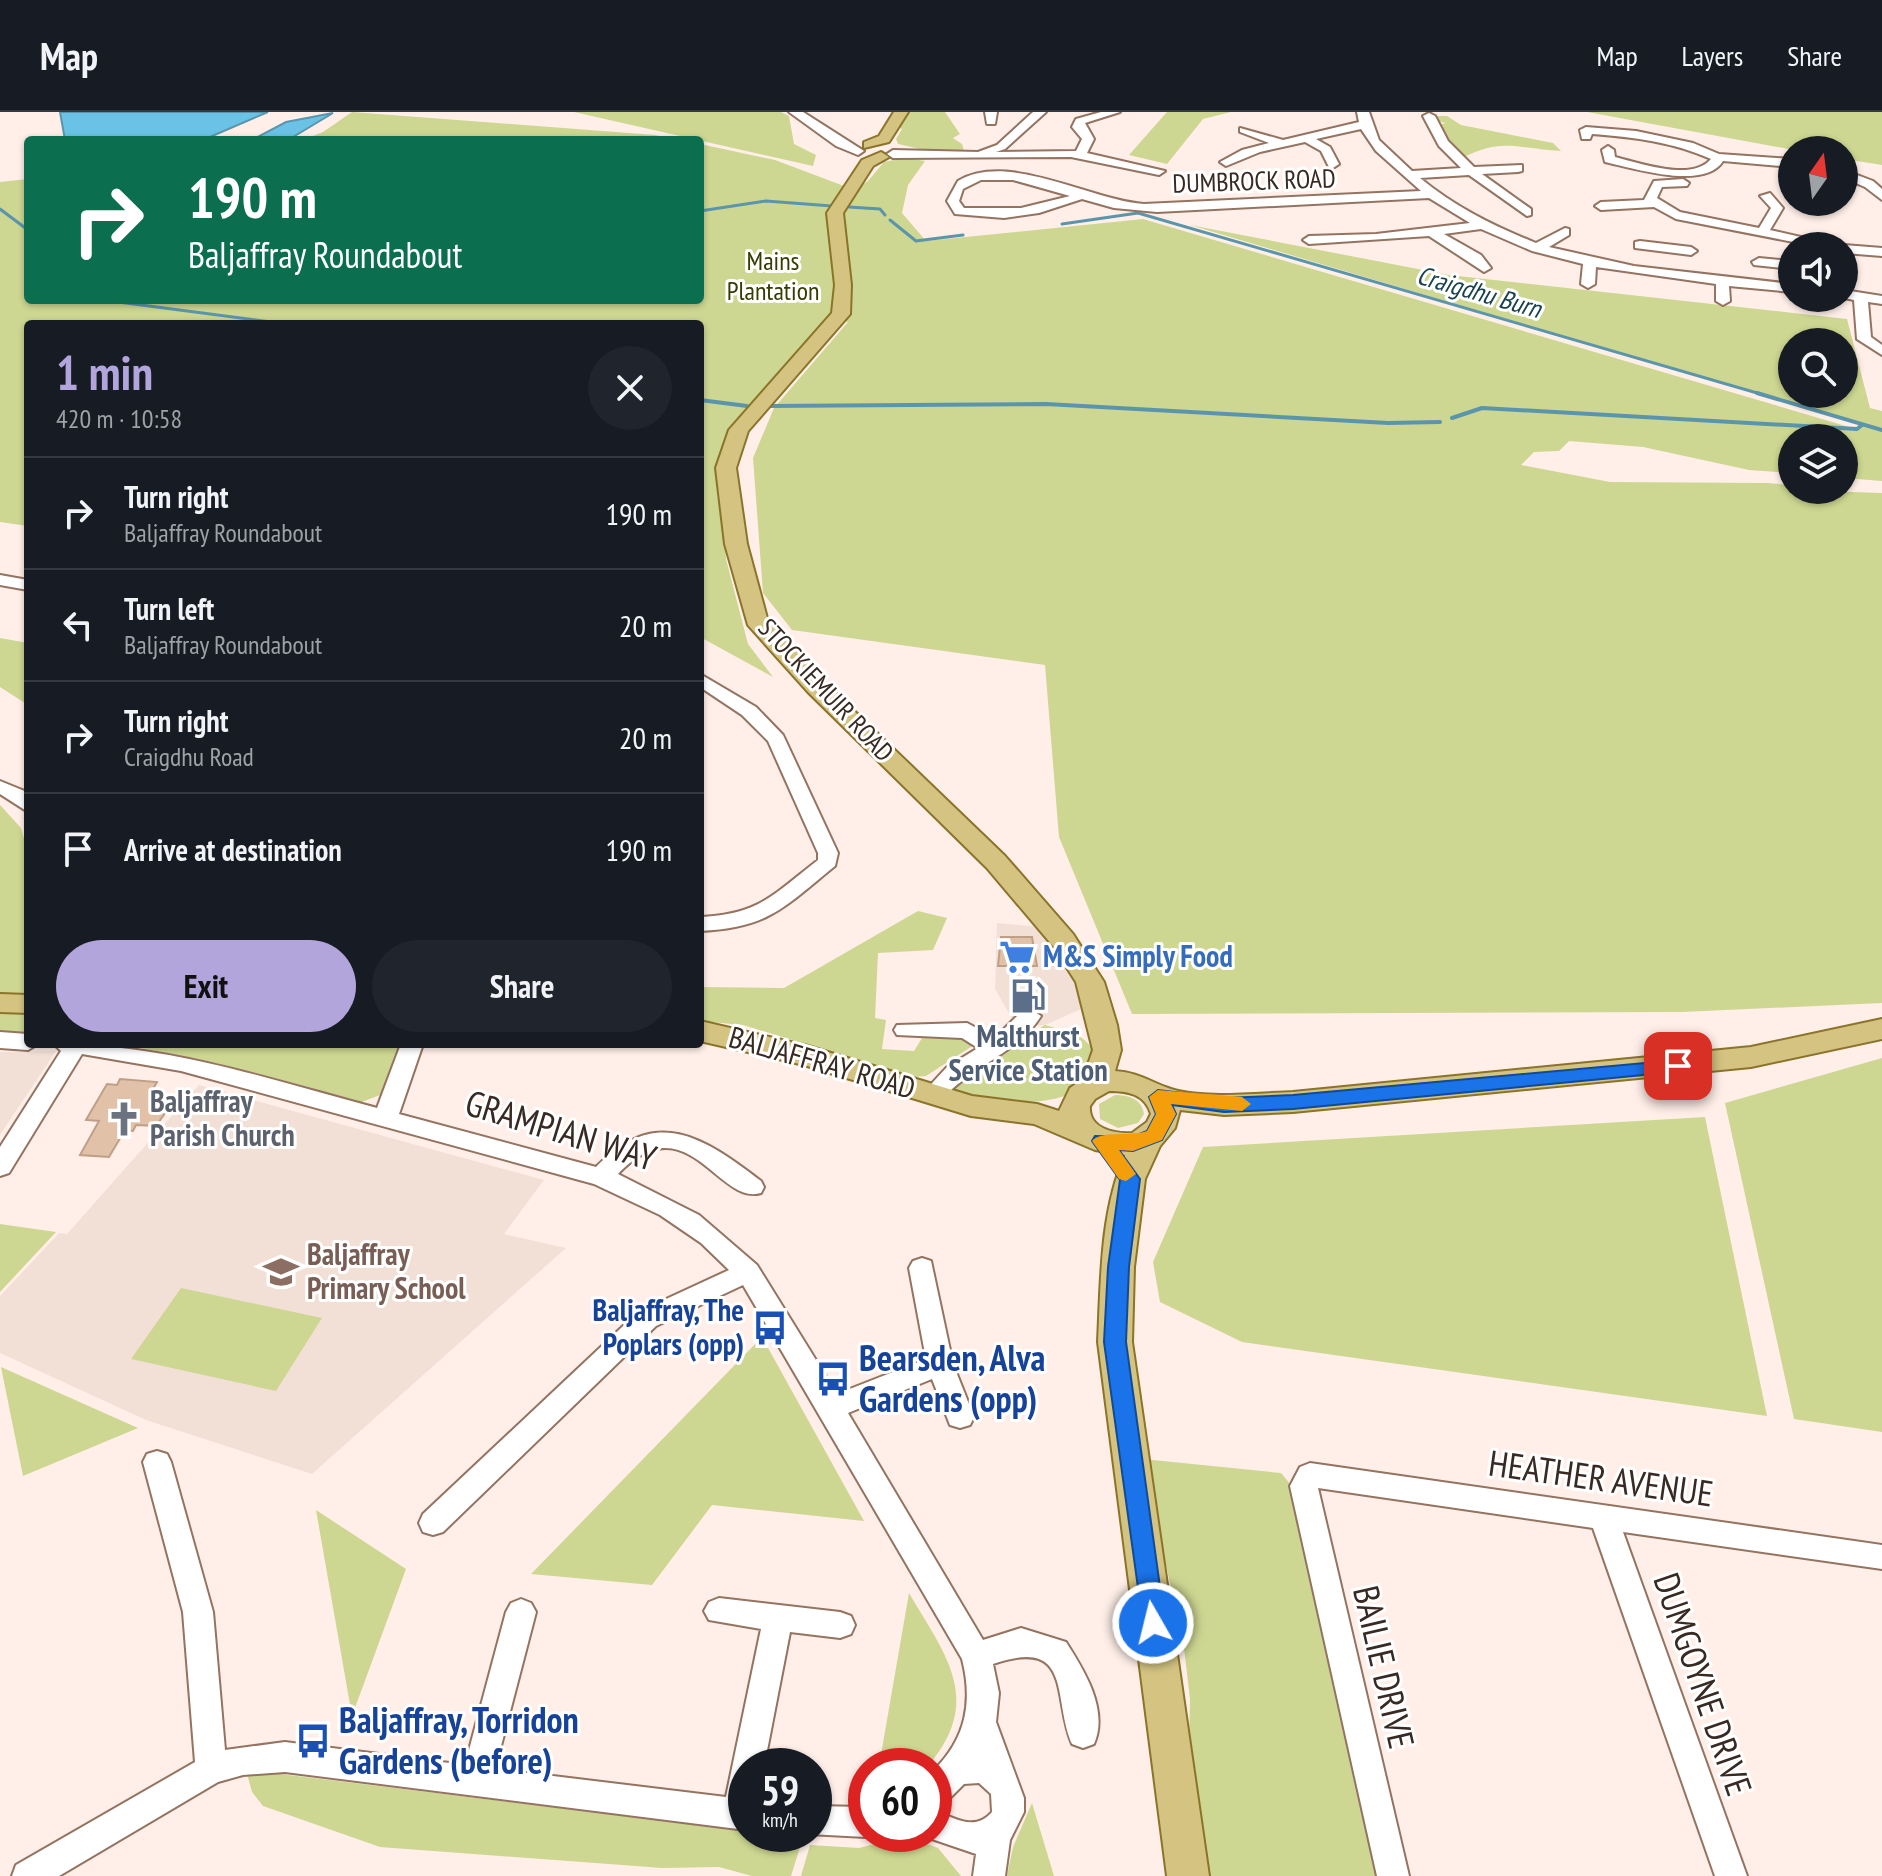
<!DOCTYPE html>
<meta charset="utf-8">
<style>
body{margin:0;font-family:"PT Sans Narrow",sans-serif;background:#20242c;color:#f1f3f6;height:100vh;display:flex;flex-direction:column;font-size:30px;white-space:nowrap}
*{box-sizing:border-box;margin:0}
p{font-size:26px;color:#9ea1a6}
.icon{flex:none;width:44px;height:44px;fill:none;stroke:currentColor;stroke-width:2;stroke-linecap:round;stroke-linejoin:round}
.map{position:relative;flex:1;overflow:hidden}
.panel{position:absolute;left:24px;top:208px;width:680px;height:728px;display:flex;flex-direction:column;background:#171b24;border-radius:8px;box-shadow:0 2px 6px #0004}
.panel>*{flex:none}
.banner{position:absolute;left:24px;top:24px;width:680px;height:168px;border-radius:8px;box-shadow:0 2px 6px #0004;background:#0b6e4f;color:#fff;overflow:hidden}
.needle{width:52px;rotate:14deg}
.controls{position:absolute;left:1778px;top:24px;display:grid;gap:16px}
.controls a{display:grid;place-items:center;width:80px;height:80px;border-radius:50%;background:#171b24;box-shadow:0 2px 6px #0004;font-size:40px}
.speed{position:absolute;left:728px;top:1636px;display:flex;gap:16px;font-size:40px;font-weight:700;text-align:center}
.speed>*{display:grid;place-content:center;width:104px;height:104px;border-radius:50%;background:#171b24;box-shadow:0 2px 6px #0004;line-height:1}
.speed small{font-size:20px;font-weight:400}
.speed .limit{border:12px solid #d22;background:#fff;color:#111}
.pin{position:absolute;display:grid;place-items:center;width:68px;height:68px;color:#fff;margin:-34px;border-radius:16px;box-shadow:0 4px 12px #0006}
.me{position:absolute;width:88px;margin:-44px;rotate:352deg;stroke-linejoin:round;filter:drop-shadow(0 0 6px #0008)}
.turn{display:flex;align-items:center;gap:28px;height:168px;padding:0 32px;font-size:36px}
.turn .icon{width:104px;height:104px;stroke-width:2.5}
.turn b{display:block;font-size:56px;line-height:68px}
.round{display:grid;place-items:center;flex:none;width:84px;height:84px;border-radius:42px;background:#20242c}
.headline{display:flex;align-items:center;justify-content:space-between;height:136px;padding:0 32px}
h1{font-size:48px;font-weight:800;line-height:60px;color:#b1a5dc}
.cta{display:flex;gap:16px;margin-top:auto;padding:16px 32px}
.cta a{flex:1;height:92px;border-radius:48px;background:#b1a5dc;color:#111;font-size:32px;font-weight:800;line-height:92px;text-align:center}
.cta a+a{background:#20242c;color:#f1f3f6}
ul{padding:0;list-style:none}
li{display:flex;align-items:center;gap:24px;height:112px;padding:0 32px;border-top:2px solid #363941}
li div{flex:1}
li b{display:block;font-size:30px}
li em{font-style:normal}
header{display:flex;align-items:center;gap:48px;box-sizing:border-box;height:112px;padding:0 40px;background:#171b24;border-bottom:2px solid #363941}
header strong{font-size:38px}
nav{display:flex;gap:44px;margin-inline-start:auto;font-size:28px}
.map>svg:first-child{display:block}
</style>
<header>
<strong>Map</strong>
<nav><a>Map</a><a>Layers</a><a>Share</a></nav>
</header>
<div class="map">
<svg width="1882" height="1764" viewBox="0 0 1882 1764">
<rect width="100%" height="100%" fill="#ffefe8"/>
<path fill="#f2e0d7" d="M997,811l42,4 31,36 18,43 -43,19 -28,2 -22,-38z
M56,939l-56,84v-83z
M199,973l345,95 -40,54 62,14 -254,226 -166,-54 -146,-67v-57l59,-63 8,1z"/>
<path fill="#cdd791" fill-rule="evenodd" d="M352,0l303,23 25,5h-377l20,-8z
M574,0h207l8,4 5,28 22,11 -3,11z
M908,0h37l15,22 -7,4 9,6 2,7h-35l-31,-7 -2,-5 6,-10 -4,-2z
M1167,0h64l-28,7 -36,45 -38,-9z
M1587,0h295v53l-38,-6v-9h-50z
M1433,4h14l14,9 92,18 8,8c-44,-2 -57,-14 -99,7l-20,-19 -5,-14 9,-2 -10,-2z
M700,32l75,16 69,26 -6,15 30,-20 16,-19 20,-4 21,3 -17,24 -6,28 24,28 217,-22 713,210 3,-5 -669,-199 259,50 398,44 23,89 12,3v70l-38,-3v-40h-52v35l-43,-3 -106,-23 -74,-6 -10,10 -25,1 -13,13 89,17 157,1 25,2v5l90,3v510l-200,9 -550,2 -73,-177 -14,-172 -253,-35 -29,-37 -10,-135 21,-50 74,-86 -17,-2 -101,107 -8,29 4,103 22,85 25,33 -73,-40v-313h-672v202l-28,-4v-340l28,-3v121h672zM1792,230h52v52h-52z
M0,526l28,5v62l-28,-18z
M0,693l21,23 7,25v182l-28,-1z
M918,799l29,7 -14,32 -55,3 -3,65 11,2 -4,29 32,2 8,-13c18,-3 38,-5 52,7l-48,31 -12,1 -171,-52 -43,-4v-34l84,1z
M1045,913c18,6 36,6 47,24 -1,9 -1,22 -7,31 -22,33 -90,20 -122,15l-7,-6 3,-11z
M120,932h284l-16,48 -29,11 -148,-41z
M1882,946v374l-88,-13 -69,-316z
M1115,983c14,0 27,4 29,19l-6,9 -20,5 -18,-9 -1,-15z
M1705,1005l62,299 -525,-74 -82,-40 -7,-40 50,-115z
M0,1112l56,8 -56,60z
M181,1176l141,30 -46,73 -145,-32z
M762,1225l102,184 -152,-16 -60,80 -121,-11z
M1,1255l137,61 -115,48z
M1143,1347l138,14 15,18 84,385h-171l-20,-135 1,-42 -6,-51z
M316,1398l90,59 -54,147z
M909,1481c37,63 75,107 19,173h-49z
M264,1660l482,59v3l57,4 -12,38h-39l-33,-9 -57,1 -282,-21 -117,-41 -11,-14 -5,-18z
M1032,1691l22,73h-47l6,-29z
M906,1724l32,12 23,28h-160l9,-31 49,3z"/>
<path fill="#6ac3e6" stroke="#5b95ac" stroke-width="2" d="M60,0h208l-65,28h-138z
M333,1l-45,27h-36l34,-18z"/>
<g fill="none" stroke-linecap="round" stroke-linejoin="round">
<path stroke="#5b95ac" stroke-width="3" d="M849,95l31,2 5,6
M0,97l28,21
M700,99l66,-10 66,5
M890,108l26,21 47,-6
M1062,112l76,-11 626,182
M103,188l183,24"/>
<path stroke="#5b95ac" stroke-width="4" d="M1757,281l125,37
M700,288l47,6
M767,294l279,-2 342,19 52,-1
M1452,306l30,-10 375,21 5,-4"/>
</g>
<path fill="#e1c2a9" stroke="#bda087" stroke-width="2" d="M1001,825h31l5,29h-39z
M120,967l37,3 -7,12 27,2 -21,30 -20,-1 -3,6 -8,-1 -16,27 -29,-2 19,-34 -13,-1 21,-36 10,1z"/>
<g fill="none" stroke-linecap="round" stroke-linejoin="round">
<g stroke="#947361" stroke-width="4">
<path id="minor" d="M789,0h14l61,39 -6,4 -22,-9z
M985,0h12l-2,12h-8z
M1033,0h13l-41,37 -9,3 80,-1 6,-12 -10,-12 4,-8 25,-7h19l-35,11 9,16 -7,14 78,18 -6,4 -88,-18 -178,1 -6,-4 6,-4 85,2 19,-7z
M1357,0h12l10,28 33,31 49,-3 -22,-22 -16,-30 6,-3 6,3 13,25 26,26 48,-2v6l-4,1 -36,2 49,35v6l-4,1 -58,-41 -49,3c35,29 74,48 116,65l29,-15 4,1v6l-20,12 85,19 158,18v8l-63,-6 1,15 -7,4 -7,-4v-17l-120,-17 -1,17 -7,4 -7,-4 2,-20 -51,-13 -51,-22 -37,5 37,21 10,13 -7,4 -55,-36 -120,8 -6,-4 6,-4 67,-2 94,-11 -41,-25 -272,14 -43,-4 -32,-9 -43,14 -35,5 -49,-4 -8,-13 11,-20c50,-30 132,19 186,23l277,-13 -45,-40 -15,-22 -45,10 14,8 9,17 -6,4 -4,-1 -8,-16 -16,-9 -45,10 -34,14 -6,-4 22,-12 27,-7 -29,-11v-4l43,12 76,-18zM981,68h32l57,16 -49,12h-57l-5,-7 4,-12z
M1586,15l50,4 57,12 26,11 73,5v8l-69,-6c-18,30 -91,7 -118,1l-3,-12 6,-4 6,4 1,7c25,6 77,25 96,2 -38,-17 -78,-22 -119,-25l-2,5h-8l-2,-9z
M1844,58l29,11 9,8v11l-17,-13 -21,-9z
M1683,67l6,4 -2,3 -25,1 -5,11 23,14 79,16 12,-20 -11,-12 10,-3 13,15 -13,22 70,16h-26l-138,-27 -22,-12 -53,3 -6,-4 6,-4 43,-2 10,-19z
M1640,129l51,6 6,4 -6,4 -56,-7v-6z
M1844,133l38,3v8l-38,-3v-7h-4z
M1759,146l33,3v8l-38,-4 -2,-3z
M1844,178l38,6v8l-14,-2 3,35 11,8v10l-25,-16 -3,-39 -10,-2z
M0,463l28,5v10l-28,-5z
M700,562l56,33 27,28 55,118 -3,13c-51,41 -66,62 -135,65v-14c59,-2 74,-23 118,-57v-7l-50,-112 -26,-26 -42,-28z
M0,669l27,11 1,20 -28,-18z
M1030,897l11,7c-24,39 -71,49 -100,85h-16l-4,-6 26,-28 31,-19 -16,-10 -65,-3 -3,-5 3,-5 70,-2 28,15 27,-27z
M0,920l28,2v10h10l-10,6 -28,-2z
M54,932c113,0 214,35 323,64l24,-64h22l-24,70 197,53c60,-62 107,-30 165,14l3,6 -3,6c-43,13 -74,-92 -143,-19l81,41 58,50 80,129 89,-35 -17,-91 4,-7 9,-3 9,3 22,103 21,53 -4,8 -10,3 -10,-3 -18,-46 -84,34 135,227 38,-12 45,14c18,28 43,68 28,102l-11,4 -11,-4c-20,-45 2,-108 -79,-80l6,29 -3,29 28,76v14l-14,28 -5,36h-32l3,-22 -53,-18 11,-2v-24c20,8 41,22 58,2l-1,-18 -12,-11 -15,1 -19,19 -11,4v-37c32,-32 39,-68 28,-111l-219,-374 -87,41 -213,206 -10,3 -10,-3 -4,-9 4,-9 215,-202 91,-42 -28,-27 -41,-28 -66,-31 -413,-113 -99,-17 -73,119 -9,3v-29l61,-96z
M157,1339l10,3 4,8 42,150 12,138 60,-8 180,23 41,-153 5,-9 10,-4 10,4 5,9 -41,157 231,28 35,-168 -52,-9 -5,-9 5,-9 10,-4 121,14 11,4 4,9 -4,9 -11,4 -50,-6 -26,134h-18v64l-461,-58 -42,3 -25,7 -159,94h-47l4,-11 179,-103 -12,-150 -40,-150 4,-8z
M1310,1351l572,82v24l-259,-37 124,344h-32l-122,-348 -275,-40 91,388h-32l-87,-390 10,-19z
M814,1694l52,1v27h8l-8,3 -58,-3h6z"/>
</g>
<g stroke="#8b732a" stroke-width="4">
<path id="major" d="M894,0h14l-19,30 -25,6v-6l15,-6z
M881,40l8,5 -16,9 -30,47 8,72 -1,29 -102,117 -12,37 11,76 20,74 57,64 181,174 68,78 31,48 13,43 4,25 -6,21c21,1 34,10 53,17 31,12 91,5 125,4l458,-45 131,-28v20l-131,28 -458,45 -69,3 -44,-5 -5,18 -15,18 -15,33 -11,88 -2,75 77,534h-42l-69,-534c3,-61 2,-130 27,-187l-30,-5 -61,-26 -63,-8 -167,-51 -104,-24v-20l108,25 164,50 65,8 22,7 11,-23 13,-9 10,-29 -17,-68 -23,-36 -66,-78 -179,-176 -60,-67 -23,-81 -9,-76 13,-38 103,-117 3,-28 -8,-72 35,-53zM1109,979c19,0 36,3 42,23l-4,8 -15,11c-17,1 -44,-4 -42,-27l5,-7z
M0,882l28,1v18l-28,-1z"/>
</g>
<use href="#minor" fill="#fff" fill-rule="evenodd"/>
<use href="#major" fill="#d4c381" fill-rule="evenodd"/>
</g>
<path fill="#1a73e8" stroke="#114b97" stroke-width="2" d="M1678,948l7,2v9l-392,38 -69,3 -52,-7 4,9 -14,26 -29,11 -14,-1 21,29 -11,88 -3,75 39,281 -4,8 -8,3 -9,-3 -40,-289 4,-75 12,-87 -28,-39 3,-5 37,1 15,-6 9,-17 -7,-17 9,-7 66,8 69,-3z"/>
<path fill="#f59e0b" d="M1158,978l84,7 9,7 -9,7 -71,-7 5,10 -14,26 -29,11 -14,-1 17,24 -10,7 -7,-2 -27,-38c9,-11 39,-4 55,-10l9,-17 -7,-17z"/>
<defs>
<g id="supermarket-bare" transform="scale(2.76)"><path d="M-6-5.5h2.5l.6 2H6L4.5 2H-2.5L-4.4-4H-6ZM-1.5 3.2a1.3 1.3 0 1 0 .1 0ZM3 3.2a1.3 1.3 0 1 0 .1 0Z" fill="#3f7fe0" stroke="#fff" stroke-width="2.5" paint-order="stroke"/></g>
<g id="fuel-bare" transform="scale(2.76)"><path d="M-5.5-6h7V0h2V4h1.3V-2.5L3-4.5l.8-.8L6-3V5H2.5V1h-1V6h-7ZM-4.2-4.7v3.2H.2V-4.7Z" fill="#5c6f8a" stroke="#fff" stroke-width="2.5" paint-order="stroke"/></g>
<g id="church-bare" transform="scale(2.76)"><path d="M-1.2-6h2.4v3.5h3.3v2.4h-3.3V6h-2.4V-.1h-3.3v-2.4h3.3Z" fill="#6b7280" stroke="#fff" stroke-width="2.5" paint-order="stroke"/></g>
<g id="school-bare" transform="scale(2.76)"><path d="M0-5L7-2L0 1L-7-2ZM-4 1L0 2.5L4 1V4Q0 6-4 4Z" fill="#8d6e63" stroke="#fff" stroke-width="2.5" paint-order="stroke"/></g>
<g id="bus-bare" transform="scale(2.76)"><path d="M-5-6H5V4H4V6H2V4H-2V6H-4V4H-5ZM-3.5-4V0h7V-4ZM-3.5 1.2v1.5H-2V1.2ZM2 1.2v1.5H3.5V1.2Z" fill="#1a4fb4" stroke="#fff" stroke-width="2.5" paint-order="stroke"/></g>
</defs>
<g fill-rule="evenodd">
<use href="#supermarket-bare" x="1017" y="845"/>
<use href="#fuel-bare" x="1028" y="884"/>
<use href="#church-bare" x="124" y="1007"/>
<use href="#school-bare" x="281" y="1160"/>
<use href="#bus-bare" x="770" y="1216"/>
<use href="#bus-bare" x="833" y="1267"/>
<use href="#bus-bare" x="313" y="1629"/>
</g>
<g text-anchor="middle" stroke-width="6" stroke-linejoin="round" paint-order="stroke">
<g font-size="26" fill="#382a23" stroke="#fff">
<text transform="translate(1254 69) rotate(-2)" y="9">DUMBROCK ROAD</text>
<text transform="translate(826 578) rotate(47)" y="9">STOCKIEMUIR ROAD</text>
</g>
<g font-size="26" fill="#383c00" stroke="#fff">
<text x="773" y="158">Mains<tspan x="773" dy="30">Plantation</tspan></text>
</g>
<g font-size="26" font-style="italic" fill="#1a4251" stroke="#fff">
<text transform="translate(1479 180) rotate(16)" y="9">Craigdhu Burn</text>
</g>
<g font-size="30" font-weight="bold" fill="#366cbe" stroke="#fff" text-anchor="start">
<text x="1043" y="855">M&amp;S Simply Food</text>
</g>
<g font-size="30" font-weight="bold" fill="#4e5e75" stroke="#fff">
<text x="1028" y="935">Malthurst<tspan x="1028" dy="34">Service Station</tspan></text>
</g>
<g font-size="30" fill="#382a23" stroke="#fff">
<text transform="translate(822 951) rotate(16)" y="10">BALJAFFRAY ROAD</text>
</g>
<g font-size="30" font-weight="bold" fill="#5b616d" stroke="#fff" text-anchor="start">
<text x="150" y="1000">Baljaffray<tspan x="150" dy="34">Parish Church</tspan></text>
</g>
<g font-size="30" font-weight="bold" fill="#785e54" stroke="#fff" text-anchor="start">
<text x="307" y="1153">Baljaffray<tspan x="307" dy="34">Primary School</tspan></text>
</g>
<g font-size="30" font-weight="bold" fill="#164399" stroke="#fff" text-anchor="end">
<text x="744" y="1209">Baljaffray, The<tspan x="744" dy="34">Poplars (opp)</tspan></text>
</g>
<g font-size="36" fill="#382a23" stroke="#fff">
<text transform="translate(561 1018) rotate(17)" y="13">GRAMPIAN WAY</text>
<text transform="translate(1601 1366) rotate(8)" y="13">HEATHER AVENUE</text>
<text transform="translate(1384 1555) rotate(77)" y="13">BAILIE DRIVE</text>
<text transform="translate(1703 1572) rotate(71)" y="13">DUMGOYNE DRIVE</text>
</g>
<g font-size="36" font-weight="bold" fill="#164399" stroke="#fff" text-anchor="start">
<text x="859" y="1259">Bearsden, Alva<tspan x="859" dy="41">Gardens (opp)</tspan></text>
<text x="339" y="1621">Baljaffray, Torridon<tspan x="339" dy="41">Gardens (before)</tspan></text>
</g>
</g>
</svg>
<div class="controls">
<a><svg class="needle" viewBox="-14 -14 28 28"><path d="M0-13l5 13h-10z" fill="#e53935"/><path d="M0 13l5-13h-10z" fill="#9ea1a6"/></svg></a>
<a><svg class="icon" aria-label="sound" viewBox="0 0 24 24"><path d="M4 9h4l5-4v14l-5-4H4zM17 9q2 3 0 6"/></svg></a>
<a><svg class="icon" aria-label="search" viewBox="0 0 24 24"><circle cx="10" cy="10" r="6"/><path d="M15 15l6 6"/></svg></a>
<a><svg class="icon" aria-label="layers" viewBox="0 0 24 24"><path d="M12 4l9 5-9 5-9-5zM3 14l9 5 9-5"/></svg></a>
</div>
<div class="speed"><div>59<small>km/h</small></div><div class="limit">60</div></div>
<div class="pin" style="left:1678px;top:954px;background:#d93025"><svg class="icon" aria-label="arrive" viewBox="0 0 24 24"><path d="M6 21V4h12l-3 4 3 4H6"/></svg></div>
<svg class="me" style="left:1153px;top:1511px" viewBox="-20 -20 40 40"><circle r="17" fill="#1a73e8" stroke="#fff" stroke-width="3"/><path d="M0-11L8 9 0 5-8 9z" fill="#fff"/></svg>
<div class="banner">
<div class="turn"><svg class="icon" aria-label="right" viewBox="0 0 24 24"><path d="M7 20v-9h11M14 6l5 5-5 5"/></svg><div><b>190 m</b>Baljaffray Roundabout</div></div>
</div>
<section class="panel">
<div class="headline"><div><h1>1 min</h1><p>420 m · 10:58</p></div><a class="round"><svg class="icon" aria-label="close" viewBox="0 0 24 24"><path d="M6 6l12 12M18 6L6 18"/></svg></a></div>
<ul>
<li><svg class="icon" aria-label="right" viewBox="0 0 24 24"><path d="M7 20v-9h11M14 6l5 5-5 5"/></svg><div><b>Turn right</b><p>Baljaffray Roundabout</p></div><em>190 m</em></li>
<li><svg class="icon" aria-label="left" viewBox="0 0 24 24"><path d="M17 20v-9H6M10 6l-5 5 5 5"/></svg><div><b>Turn left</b><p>Baljaffray Roundabout</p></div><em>20 m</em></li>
<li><svg class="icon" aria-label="right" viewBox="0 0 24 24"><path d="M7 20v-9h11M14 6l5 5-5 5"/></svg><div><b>Turn right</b><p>Craigdhu Road</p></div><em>20 m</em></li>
<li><svg class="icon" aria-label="arrive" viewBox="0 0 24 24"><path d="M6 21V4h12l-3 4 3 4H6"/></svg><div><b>Arrive at destination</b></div><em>190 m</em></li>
</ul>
<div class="cta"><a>Exit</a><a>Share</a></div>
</section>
</div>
